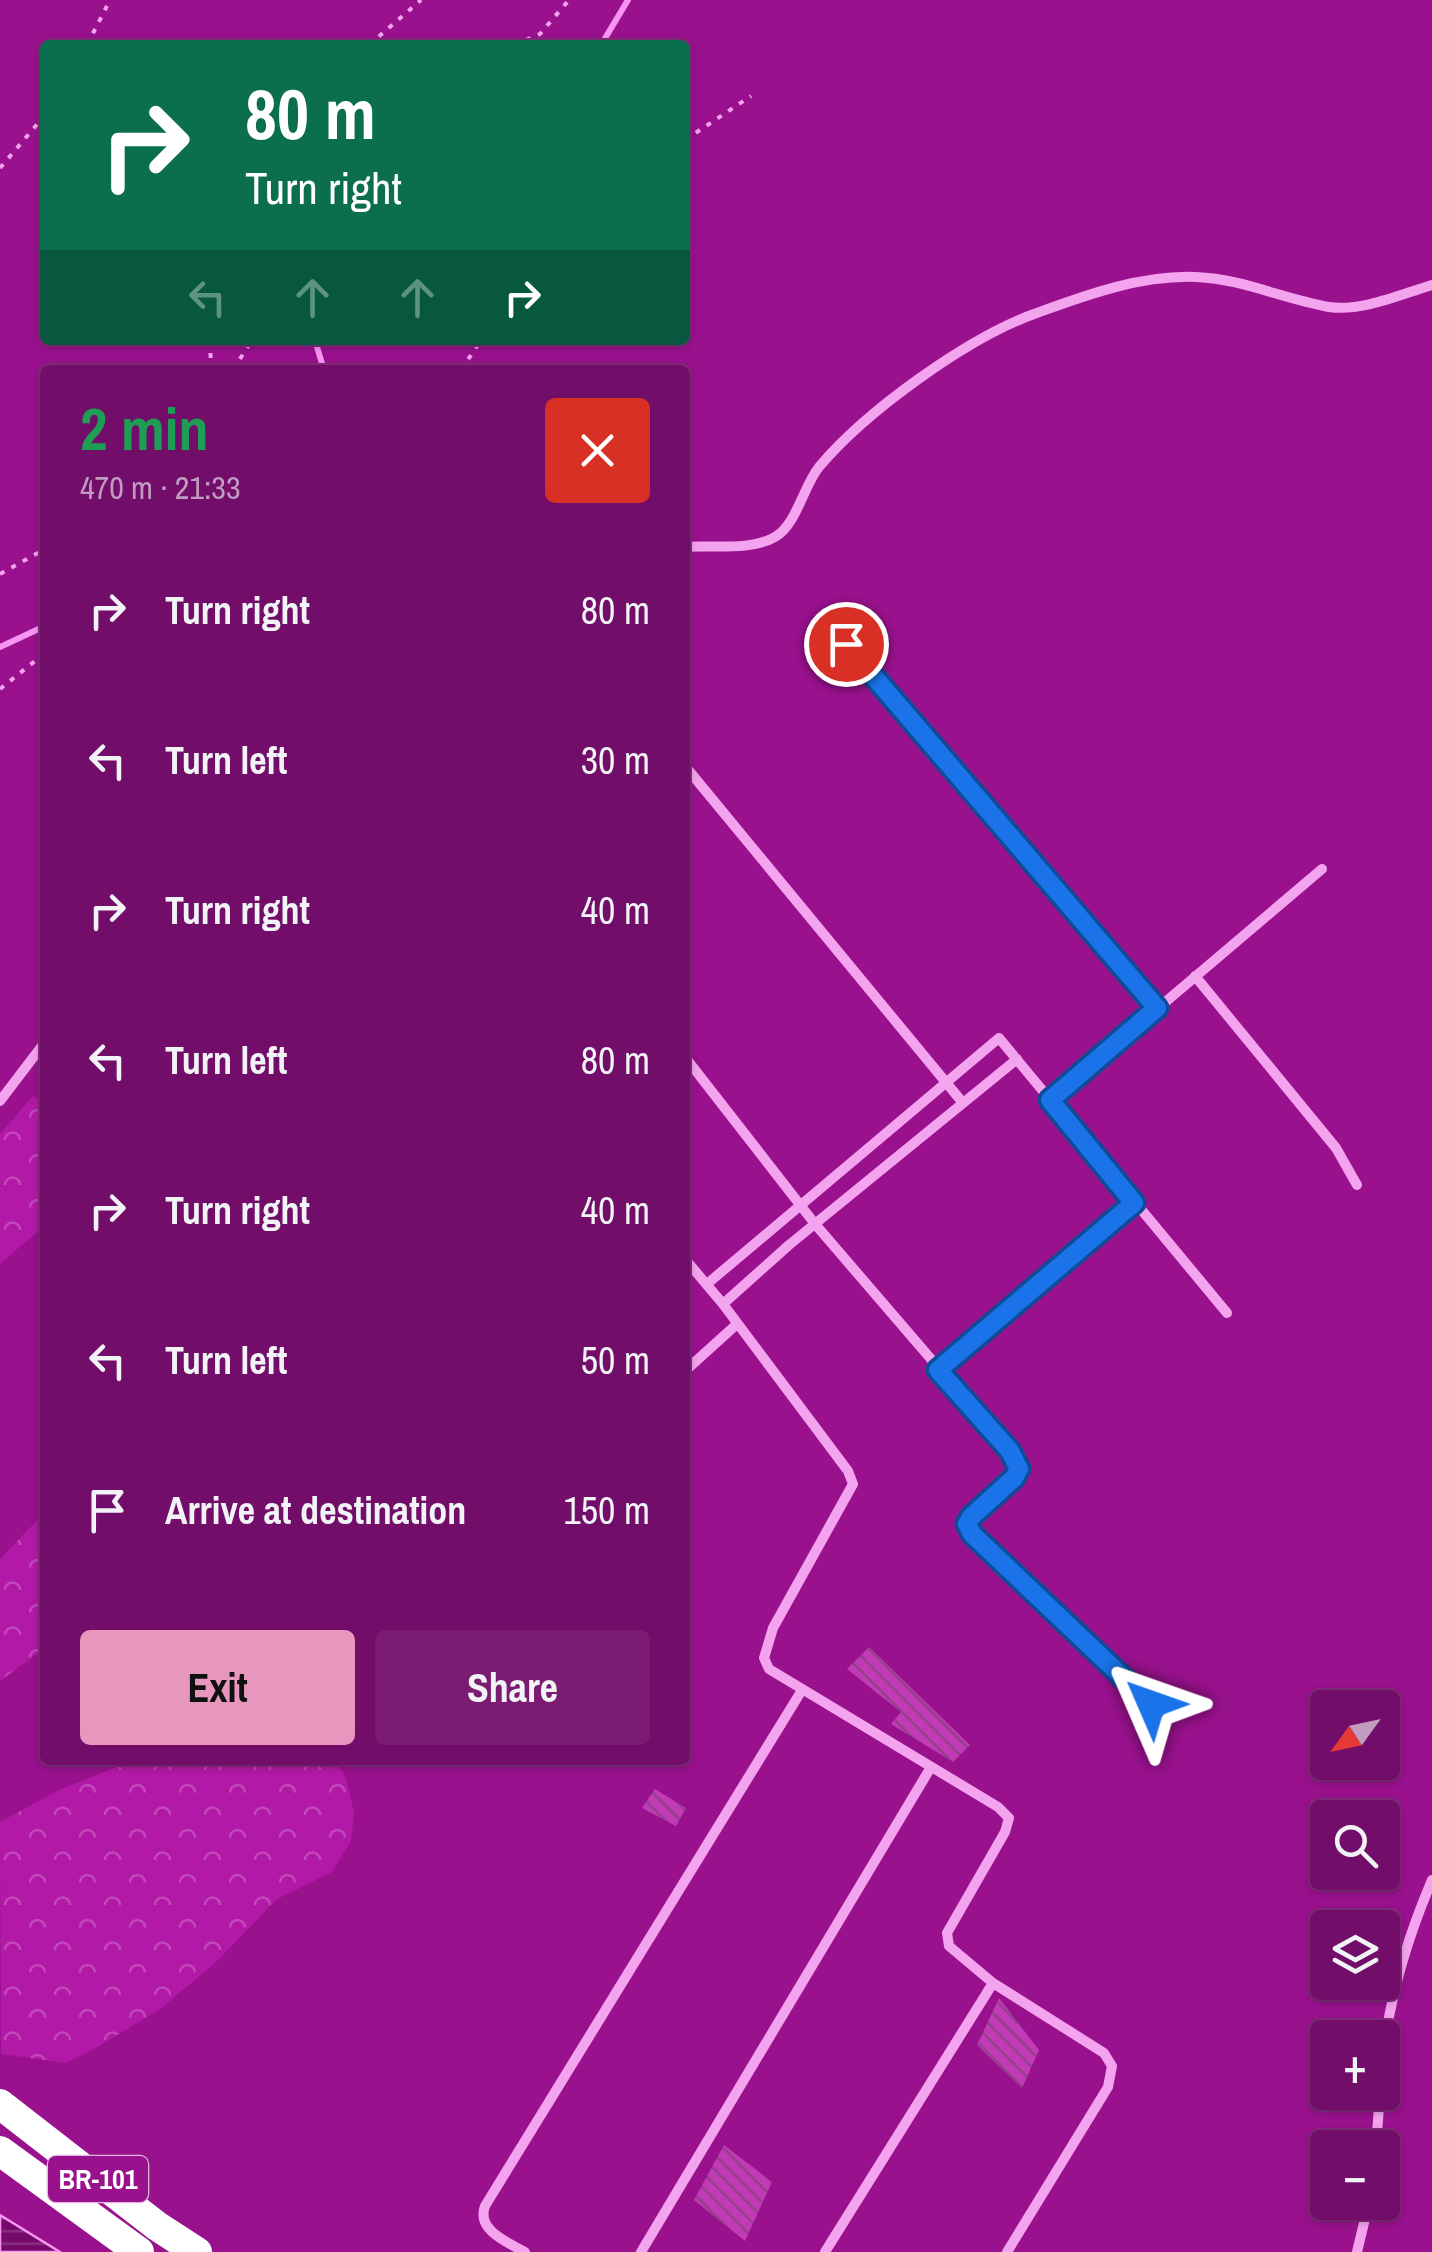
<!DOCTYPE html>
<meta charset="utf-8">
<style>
body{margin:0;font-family:"Archivo Narrow",sans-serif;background:#7b1b72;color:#f1f3f6;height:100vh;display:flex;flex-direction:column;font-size:38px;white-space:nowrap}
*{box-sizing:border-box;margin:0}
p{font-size:32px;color:#c19cc1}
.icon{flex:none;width:55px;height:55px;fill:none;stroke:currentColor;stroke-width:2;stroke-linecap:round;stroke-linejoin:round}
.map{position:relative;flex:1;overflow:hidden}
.panel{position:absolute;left:40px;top:365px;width:650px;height:1400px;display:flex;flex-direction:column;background:#730d6a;border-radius:10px;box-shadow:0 2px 8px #0004,0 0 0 2px #852d7e}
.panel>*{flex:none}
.banner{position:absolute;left:40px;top:40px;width:650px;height:305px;border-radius:10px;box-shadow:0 2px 8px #0004,0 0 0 2px #852d7e;background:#0b6e4f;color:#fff;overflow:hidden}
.needle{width:65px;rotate:237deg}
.buttons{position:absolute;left:1310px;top:1690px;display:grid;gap:20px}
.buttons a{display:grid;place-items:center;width:90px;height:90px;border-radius:10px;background:#730d6a;box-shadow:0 2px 8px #0004,0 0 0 2px #852d7e;font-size:50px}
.pin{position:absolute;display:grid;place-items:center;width:85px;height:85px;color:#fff;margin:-42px;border:5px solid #fff;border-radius:50%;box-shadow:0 2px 10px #0007}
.me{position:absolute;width:110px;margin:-55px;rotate:313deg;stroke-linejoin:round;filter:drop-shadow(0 0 8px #0008)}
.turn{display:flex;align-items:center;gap:35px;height:210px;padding:0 40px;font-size:45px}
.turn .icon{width:130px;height:130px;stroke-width:2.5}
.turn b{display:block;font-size:70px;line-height:85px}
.lanes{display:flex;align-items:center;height:95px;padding:0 40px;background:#0003;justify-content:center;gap:50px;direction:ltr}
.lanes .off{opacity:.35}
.round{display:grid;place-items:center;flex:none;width:105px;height:105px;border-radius:10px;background:#7b1b72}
.headline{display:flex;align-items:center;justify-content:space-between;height:170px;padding:0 40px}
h1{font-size:60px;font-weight:700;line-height:75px;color:#1e9e55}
.primary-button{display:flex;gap:20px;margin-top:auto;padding:20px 40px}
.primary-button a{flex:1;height:115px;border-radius:10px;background:#e797bd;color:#111;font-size:40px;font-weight:700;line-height:115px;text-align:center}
.primary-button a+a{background:#7b1b72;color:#f1f3f6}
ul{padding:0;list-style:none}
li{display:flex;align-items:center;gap:30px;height:150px;padding:0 40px}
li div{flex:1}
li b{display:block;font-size:38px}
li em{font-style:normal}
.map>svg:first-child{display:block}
</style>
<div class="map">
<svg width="1432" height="2252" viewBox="0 0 1432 2252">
<defs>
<pattern id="forest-crowns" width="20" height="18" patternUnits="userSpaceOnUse" patternTransform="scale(2.5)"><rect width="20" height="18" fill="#b319a7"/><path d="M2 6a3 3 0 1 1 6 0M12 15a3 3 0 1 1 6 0" fill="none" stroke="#c247b9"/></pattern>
<pattern id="water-rules" width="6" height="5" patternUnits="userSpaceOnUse" patternTransform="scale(2.5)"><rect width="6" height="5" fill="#750a6a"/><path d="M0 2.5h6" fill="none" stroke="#8a2f80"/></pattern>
<pattern id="building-back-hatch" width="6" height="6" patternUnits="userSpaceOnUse" patternTransform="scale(2.5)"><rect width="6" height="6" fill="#c13ab6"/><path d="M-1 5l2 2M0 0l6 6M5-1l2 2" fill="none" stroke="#92418c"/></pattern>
</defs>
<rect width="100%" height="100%" fill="#99118d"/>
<path fill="url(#forest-crowns)" d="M33,1096l12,6v123l-45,39v-130z
M45,1512v136l-45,33v-122z
M134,1760h200l11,15 9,37 -3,29 -19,31 -55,27 -61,63 -56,47 -66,40 -28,14 -65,-9 -1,-232 57,-31z"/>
<path fill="url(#water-rules)" stroke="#f795f1" stroke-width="2.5" d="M0,2215l60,37h-60z"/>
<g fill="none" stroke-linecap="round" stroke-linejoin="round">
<path stroke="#f795f1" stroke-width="6" d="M601,45l27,-45
M319,340l-2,7 7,23
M0,647l45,-21"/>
</g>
<path fill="url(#building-back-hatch)" d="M869,1647l101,98 -17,17 -62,-38 10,-12 -54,-43z
M655,1789l31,19 -10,18 -34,-18z
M999,1998l40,52 -17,38 -45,-43z
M724,2145l48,37 -27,59 -51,-41z"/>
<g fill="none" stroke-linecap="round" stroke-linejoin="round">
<path stroke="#f4a3ee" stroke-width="4" stroke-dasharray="5 8" stroke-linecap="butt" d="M87,45l23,-45
M369,45l52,-45
M514,45l26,-11 29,-34
M685,140l66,-44
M0,168l45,-53
M210,340l1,30
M233,370l19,-30
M461,370l20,-30
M0,574l45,-25
M0,689l45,-36"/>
<path stroke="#f4a3ee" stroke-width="10" d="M685,547c27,-2 66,4 90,-10 22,-13 28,-50 44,-70 46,-55 148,-129 215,-153 52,-19 106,-39 162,-37 47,2 87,22 133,30 33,5 72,-13 103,-22
M846,644l261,302 50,62
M685,766l278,337
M1195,976l141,172 21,37
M685,1057l130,167 195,227 9,18 -5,9 -43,39 -4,7 5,10 179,170
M1050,1100l272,-231
M0,1101l45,-59
M685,1259l38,45 125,167 5,13 -80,144 -9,30 5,11 229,138 11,11 -4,14 -58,101 2,13 44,37 111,70 8,13 -4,21 -101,165
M707,1284l292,-246 228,275
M723,1304l66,-59 228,-186
M937,1370l196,-167
M685,1371l52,-47
M1382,2066c6,-65 24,-125 50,-186
M1376,2148l4,-56
M525,2252c-18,-10 -49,-22 -40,-46l317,-516
M641,2252l290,-485
M825,2252l168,-269
M1357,2252l12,-50"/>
<path stroke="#fff" stroke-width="30" d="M0,2104l157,122 40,26
M0,2151l139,101"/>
</g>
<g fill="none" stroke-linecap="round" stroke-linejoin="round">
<g stroke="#114b97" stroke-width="25">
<path id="route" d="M846,644l311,364 -107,92 84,103 -196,167 72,81 9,18 -5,9 -43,39 -4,7 5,10 179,170"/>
</g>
<use href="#route" stroke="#1a73e8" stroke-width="18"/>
</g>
<g text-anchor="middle" stroke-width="9" stroke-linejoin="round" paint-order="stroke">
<rect fill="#99118d" stroke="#e0b8dd" stroke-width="2.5" x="48" y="2156" width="100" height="46" rx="8"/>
<g font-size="28" font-weight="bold" fill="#fff">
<text x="98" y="2189">BR-101</text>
</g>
</g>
</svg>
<div class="buttons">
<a><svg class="needle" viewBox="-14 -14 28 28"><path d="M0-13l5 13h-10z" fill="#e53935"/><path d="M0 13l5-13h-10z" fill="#c19cc1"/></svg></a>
<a><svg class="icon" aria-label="search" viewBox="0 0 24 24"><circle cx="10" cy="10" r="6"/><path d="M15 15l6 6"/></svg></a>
<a><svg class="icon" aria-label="layers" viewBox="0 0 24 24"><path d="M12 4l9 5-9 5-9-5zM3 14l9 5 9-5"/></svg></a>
<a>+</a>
<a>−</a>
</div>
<div class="pin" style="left:846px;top:644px;background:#d93025"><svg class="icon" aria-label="arrive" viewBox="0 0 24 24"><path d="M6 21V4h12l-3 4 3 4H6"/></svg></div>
<svg class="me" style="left:1151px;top:1704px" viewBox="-20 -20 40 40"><path d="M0-17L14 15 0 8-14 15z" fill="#1a73e8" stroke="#fff" stroke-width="4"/></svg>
<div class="banner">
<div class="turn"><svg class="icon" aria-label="right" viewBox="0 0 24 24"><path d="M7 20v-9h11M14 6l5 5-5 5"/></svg><div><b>80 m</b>Turn right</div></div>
<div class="lanes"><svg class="icon off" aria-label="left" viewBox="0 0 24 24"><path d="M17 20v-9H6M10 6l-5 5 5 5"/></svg><svg class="icon off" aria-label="ahead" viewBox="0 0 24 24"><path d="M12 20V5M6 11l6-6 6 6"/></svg><svg class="icon off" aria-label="ahead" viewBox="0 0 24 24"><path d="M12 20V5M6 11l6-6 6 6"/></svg><svg class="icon" aria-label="right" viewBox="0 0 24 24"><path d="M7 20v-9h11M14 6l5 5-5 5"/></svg></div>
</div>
<section class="panel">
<div class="headline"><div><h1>2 min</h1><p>470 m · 21:33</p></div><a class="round" style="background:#d93025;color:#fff"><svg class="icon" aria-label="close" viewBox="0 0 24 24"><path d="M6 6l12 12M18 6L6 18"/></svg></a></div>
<ul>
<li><svg class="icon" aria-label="right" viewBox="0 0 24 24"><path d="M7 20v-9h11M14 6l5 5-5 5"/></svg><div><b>Turn right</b></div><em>80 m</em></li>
<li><svg class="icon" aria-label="left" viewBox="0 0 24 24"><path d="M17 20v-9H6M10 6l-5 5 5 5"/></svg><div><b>Turn left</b></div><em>30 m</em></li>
<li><svg class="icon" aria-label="right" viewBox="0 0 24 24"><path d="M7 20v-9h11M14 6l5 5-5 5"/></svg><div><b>Turn right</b></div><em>40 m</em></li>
<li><svg class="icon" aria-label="left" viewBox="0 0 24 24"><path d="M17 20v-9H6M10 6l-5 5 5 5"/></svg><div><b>Turn left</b></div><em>80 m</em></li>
<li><svg class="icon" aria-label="right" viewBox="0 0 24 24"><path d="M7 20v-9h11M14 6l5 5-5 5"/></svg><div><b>Turn right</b></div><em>40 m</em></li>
<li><svg class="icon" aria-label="left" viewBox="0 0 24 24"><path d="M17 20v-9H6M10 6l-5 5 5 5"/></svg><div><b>Turn left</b></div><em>50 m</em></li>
<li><svg class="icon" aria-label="arrive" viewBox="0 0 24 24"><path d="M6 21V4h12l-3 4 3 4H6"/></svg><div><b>Arrive at destination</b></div><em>150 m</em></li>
</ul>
<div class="primary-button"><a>Exit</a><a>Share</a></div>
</section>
</div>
